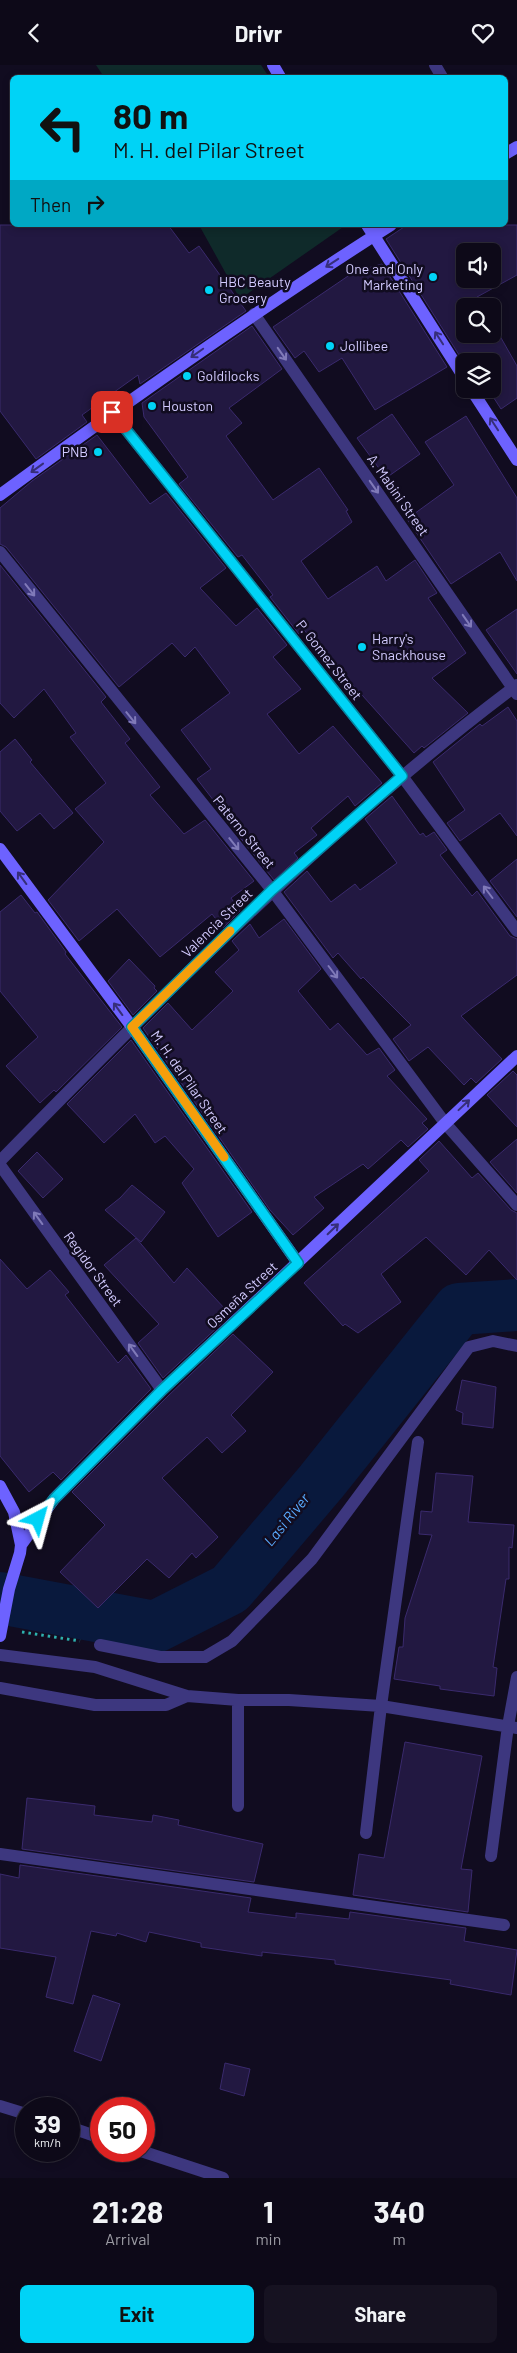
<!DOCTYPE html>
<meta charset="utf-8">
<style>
body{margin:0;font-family:Barlow,sans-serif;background:#161221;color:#f1f3f6;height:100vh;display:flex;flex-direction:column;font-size:19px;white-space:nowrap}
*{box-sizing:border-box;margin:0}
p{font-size:16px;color:#9a9aa2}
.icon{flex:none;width:28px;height:28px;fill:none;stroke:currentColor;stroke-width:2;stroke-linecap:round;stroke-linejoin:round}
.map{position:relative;height:2113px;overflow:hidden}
.panel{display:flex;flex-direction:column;background:#0d0918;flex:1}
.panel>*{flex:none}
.hud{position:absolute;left:10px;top:10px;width:498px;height:152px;border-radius:8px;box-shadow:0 2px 8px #0003,0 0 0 1px #2d2a37;background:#00d3f6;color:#111;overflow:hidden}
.fabs{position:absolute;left:456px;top:178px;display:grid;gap:10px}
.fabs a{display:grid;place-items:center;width:45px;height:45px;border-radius:8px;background:#0d0918;box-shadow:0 2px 8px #0003,0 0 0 1px #2d2a37;font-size:25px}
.speed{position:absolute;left:15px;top:2032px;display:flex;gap:10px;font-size:25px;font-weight:700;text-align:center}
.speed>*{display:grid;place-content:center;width:65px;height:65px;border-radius:50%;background:#0d0918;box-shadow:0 2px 8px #0003,0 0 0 1px #2d2a37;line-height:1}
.speed small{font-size:12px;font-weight:400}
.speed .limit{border:8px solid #d22;background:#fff;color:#111}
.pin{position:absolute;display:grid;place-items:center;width:42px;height:42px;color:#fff;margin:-21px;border-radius:10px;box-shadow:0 2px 8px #0006}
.me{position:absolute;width:55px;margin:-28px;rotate:39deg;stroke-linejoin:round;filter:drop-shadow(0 0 4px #0008)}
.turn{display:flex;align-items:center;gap:18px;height:105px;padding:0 20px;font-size:22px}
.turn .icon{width:65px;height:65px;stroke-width:2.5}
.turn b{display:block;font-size:35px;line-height:42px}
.then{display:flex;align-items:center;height:48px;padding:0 20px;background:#0003;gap:10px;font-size:19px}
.eta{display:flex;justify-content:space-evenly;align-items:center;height:85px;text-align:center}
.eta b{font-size:30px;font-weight:700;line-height:35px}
.button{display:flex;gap:10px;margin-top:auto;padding:10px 20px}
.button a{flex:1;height:58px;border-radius:8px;background:#00d3f6;color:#111;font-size:20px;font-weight:700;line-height:58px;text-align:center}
.button a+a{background:#161221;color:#f1f3f6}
header{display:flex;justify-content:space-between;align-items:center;height:65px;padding:0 20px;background:#0d0918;font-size:22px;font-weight:700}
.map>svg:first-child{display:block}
</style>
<header><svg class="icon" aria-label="back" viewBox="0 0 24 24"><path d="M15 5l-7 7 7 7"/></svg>Drivr<svg class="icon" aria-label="heart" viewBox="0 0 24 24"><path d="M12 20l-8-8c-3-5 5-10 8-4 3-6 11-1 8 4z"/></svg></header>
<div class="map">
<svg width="517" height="2113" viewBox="0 0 517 2113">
<rect width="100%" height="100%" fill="#110c20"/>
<path fill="#0f2a2a" d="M96,0h165l8,12h-165z
M199,160h147l-106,74z"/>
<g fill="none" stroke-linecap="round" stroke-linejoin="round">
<path stroke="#09193d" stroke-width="52" d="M0,1533l155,29 75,-38 91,-107 138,-173 58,-4"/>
</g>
<path fill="#221841" stroke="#3a2a6d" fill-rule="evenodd" d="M0,160h168l21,28 10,-7 47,65 -106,73 -2,-9 -56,40 5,7 -51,37 -36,-48z
M407,160h110v50l-40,22 5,9h-17v28h27v-12l25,44v32l-16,11 -13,-20h4v-28h-22l-4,-6 -5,3 -75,-119zM465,186h27v28h-27z
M382,199l65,103 -72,43 -33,-52 -23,14 -15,-21 -9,7 -22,-31 81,-55z
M252,261l30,43 -53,39 13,15 -16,13 47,64 46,-32 29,42 -2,1 6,11 -51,39 27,38 49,-33 9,15 29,-21 22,33 -9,5 38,55 -34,25 36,35 -44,35 -2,-2 -8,7 -69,-77 -9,-13 -2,1 -30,-34 -5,4 -29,-37 3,-2 -31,-40 -4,2 -59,-73 9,-7 -44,-60 -2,-14z
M392,349l28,40 -34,24 -29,-40z
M466,351l51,82v83l-17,-29 -49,32 -44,-65 47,-34 -29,-43z
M97,370l53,69 16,-11 60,75 -26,20 36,38 21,-18 30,37 -14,12 28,32 -34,25 32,40 34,-28 49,57 -27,23 -7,-10 -37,32 6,7 -23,18 4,5 -24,22 -55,-69 2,-1 -24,-31 14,-10 -30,-39 49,-37 -35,-46 -10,10 -13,-14 -53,44 -113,-140 -6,-3v-36l32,-27z
M0,500l106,132 -5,5 29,37 -5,4 35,44 -10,8 34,39 21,-14 49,61 -23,17 9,13 -17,17 -11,-14 -52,43 -43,-48 -38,32 -31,-41 56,-58 -29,-33 31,-26 -36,-46 6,-4 -32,-44 -30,29 -14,-15z
M517,544v65l-31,-44z
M508,642l9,14v115l-17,-23 -40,28 -13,-18 18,-13 -32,-48 47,-38 2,2z
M15,674l17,21 -2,2 43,51 -19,16 -14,-16 -23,18 -17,-20v-59z
M392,731l28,39 3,-2 3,4 8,-5 13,18 -7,5 32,41 5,-5 33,45 7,3v36l-56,41 41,43 -26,24 -5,-5 -7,7 -36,-38 -19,14 -16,-22 18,-14 -48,-48 -2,2 -23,-26 -5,5 -49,-66 23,-21 24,31 24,-18 5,6 37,-27 -32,-44z
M517,794v58l-27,-36z
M21,830l14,18 2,-1 29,40 -1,2 57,73 -66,65 -2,-2 -14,13 -34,-37 32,-29 -38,-46v-79z
M284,854l37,50 -23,22 32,39 8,-7 29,32 12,-7 16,22 -8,6 40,43 -5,4 6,6 -20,18 -7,-7 -33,29 -5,-5 -49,33 10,11 -31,27 -23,-25 -127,-182 25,-25 24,27 41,-39 -18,-19 24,-22 -7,-9 18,-17 9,14z
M129,894l26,27 -1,2 3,3 -24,24 -25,-34z
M131,975l121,172 -34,25 -36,-54 12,-14 -29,-33 -10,7 -20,-29 -31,29 -37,-39z
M513,1006l4,4v52l-30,-32z
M517,1074v54l-27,-31z
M439,1076l33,37 6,-5 33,37 6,3v67l-28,-30 -23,25 -40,-38 -45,37 20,28 -43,31 -13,-9 -2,2 -39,-43 125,-112 -10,-11z
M37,1087l26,27 -20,19 -25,-27z
M132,1120l33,27 -24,30 -36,-32 15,-12z
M136,1173l38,45 13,-15 39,42 -9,8 5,5 -59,55 -25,-35 21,-19 -55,-59z
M0,1194l27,30 23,-19 19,22 -4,3 53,68 8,-8 25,34 -90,91 -8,-8 -24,20 -29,-36z
M233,1269l40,38 -42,43 15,16 -24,22 -15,-16 -45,41 56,59 -22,21 -4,-5 -23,25 -22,-19 -49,49 -38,-36 45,-47 -33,-33 96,-96z
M462,1315l34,7 -3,41 -31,-4 1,-11 -7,-3z
M436,1408l37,3 -5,46 46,3 -2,23 -3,-1v32h-3l-13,88 4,1 -3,28 -54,-7v-3l-46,-7 5,-32h4l2,-29 27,-83 -13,-1 2,-23 11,1z
M405,1677l77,14 -21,113 11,1 -4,42 -115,-17 6,-41 25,4z
M27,1733l68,8 -1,9 58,7 1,-7 26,5 -1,5 85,19 -9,38 -232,-33z
M20,1800l231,33 -3,14 48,6v-5l53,6 1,-7 116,16 -2,13 53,9 -6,45 -61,-11 1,-4 -116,-16v-4l-73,-8v4l-61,-9v-4l-52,-11 -3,10 -29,-9 -1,3 -25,-5 -18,73 -27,-7 10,-40 -56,-9v-74l19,4z
M93,1930l27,9 -19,57 -27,-10z
M225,1998l25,6 -6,27 -24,-7z"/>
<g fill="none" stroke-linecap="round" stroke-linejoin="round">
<path stroke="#2db2af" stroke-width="3" stroke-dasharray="2.5 4" stroke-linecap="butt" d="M22,1567l58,9"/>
<path stroke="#3d377f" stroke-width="12" d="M435,0l7,12
M254,249l263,380
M112,347l290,364 115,155
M0,487l272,338 173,233 72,82
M0,1096c164,-167 329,-335 517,-476
M0,1100l162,225
M100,1580l60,12h45l27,-16 80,-82 157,-212 24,-6 24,5
M0,1590l95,12 92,29 51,4h51l92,6 136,22
M0,1623l95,17h71l21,-9
M238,1741v-106
M366,1768l15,-127 37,-264
M0,1789l504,71
M491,1791l17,-130 9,-49
M0,2041l26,8
M69,2062l32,11
M141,2086l82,27"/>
<path stroke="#6d62ff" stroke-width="12" d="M273,0l7,12
M505,89l12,-7
M367,160l98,154
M471,324l46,71
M0,430c128,-94 257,-185 391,-270
M0,784l132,178 166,236
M0,1421l14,26 7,33 -1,8 -11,36 -9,47
M21,1480l33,-46 108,-109 355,-334"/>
</g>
<defs><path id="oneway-shaft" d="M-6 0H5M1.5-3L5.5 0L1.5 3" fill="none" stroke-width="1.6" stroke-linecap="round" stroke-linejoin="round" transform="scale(1.25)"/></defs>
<g stroke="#362e79">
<use href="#oneway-shaft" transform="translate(332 198) rotate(147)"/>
<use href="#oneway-shaft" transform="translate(439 273) rotate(-123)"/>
<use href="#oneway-shaft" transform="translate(197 288) rotate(145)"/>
<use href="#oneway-shaft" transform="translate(494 359) rotate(-123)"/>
<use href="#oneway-shaft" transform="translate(37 403) rotate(144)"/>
<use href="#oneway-shaft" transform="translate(22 813) rotate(-126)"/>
<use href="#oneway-shaft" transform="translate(118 944) rotate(-126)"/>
<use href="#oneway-shaft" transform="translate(464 1040) rotate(-43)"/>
<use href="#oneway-shaft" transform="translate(333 1164) rotate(-44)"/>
</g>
<g stroke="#807ab9">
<use href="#oneway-shaft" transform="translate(282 289) rotate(55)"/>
<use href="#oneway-shaft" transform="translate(374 422) rotate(55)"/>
<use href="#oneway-shaft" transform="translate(30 525) rotate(52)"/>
<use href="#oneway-shaft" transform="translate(467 556) rotate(55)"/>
<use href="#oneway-shaft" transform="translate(131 653) rotate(51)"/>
<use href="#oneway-shaft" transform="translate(234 779) rotate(51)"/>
<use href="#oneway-shaft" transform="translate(488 827) rotate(-127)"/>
<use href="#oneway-shaft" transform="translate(333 907) rotate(53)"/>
<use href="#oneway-shaft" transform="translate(38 1153) rotate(-126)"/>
<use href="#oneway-shaft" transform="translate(133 1285) rotate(-126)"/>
</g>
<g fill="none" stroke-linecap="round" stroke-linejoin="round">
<g stroke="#0089a0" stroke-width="12">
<path id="route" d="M38,1454l16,-20 108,-109 136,-127 -166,-236 140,-137 130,-114 -290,-364"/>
</g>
<use href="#route" stroke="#00d3f6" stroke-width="9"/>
<path stroke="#f59e0b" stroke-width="9" d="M224,1092l-92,-130 98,-96"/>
</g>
<g fill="#00d3f6" stroke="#110c20" stroke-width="2">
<circle cx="433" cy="212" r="5"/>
<circle cx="209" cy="225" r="5"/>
<circle cx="330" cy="281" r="5"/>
<circle cx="187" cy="311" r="5"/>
<circle cx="152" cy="341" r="5"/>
<circle cx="98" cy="387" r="5"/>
<circle cx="362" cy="582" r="5"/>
</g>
<g text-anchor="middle" stroke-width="5" stroke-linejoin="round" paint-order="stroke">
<g font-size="14" fill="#d3cbff" stroke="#110c20" text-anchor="start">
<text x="423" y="209" text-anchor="end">One and Only<tspan x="423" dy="16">Marketing</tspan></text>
<text x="219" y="222">HBC Beauty<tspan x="219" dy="16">Grocery</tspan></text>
<text x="340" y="286">Jollibee</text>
<text x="197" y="316">Goldilocks</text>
<text x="162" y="346">Houston</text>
<text x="88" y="392" text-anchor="end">PNB</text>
<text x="372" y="579">Harry's<tspan x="372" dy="16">Snackhouse</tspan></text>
</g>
<g font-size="14" fill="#d3cbff" stroke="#110c20">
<text transform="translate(398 430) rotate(55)" y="5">A. Mabini Street</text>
<text transform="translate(329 595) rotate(52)" y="5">P. Gomez Street</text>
<text transform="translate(244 767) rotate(51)" y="5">Paterno Street</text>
<text transform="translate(217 858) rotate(-44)" y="5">Valencia Street</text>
<text transform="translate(189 1017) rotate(55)" y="5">M. H. del Pilar Street</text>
<text transform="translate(93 1204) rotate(54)" y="5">Regidor Street</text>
<text transform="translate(242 1230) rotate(-43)" y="5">Osmeña Street</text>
</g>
<g font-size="15" font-style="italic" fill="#59abff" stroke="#110c20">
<text transform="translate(287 1455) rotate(-51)" y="5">Lasi River</text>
</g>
</g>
</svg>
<div class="fabs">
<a><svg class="icon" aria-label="sound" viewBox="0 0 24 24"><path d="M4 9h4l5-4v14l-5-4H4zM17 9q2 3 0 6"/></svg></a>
<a><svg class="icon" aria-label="search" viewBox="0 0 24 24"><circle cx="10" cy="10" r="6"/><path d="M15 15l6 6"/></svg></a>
<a><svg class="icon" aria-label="layers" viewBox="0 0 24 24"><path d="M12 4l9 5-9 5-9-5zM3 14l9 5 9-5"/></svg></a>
</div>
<div class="speed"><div>39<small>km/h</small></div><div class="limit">50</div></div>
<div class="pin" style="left:112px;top:347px;background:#d93025"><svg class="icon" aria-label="arrive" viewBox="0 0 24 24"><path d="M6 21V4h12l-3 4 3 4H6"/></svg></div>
<svg class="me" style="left:38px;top:1454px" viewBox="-20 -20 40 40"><path d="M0-17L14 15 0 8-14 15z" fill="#00d3f6" stroke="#fff" stroke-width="4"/></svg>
<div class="hud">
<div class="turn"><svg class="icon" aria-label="left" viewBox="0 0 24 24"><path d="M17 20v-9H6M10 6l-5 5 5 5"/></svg><div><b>80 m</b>M. H. del Pilar Street</div></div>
<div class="then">Then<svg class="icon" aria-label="right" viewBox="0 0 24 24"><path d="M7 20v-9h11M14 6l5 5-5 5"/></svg></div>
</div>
</div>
<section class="panel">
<div class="eta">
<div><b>21:28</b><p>Arrival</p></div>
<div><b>1</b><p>min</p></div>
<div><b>340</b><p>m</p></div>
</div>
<div class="button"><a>Exit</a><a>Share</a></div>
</section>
